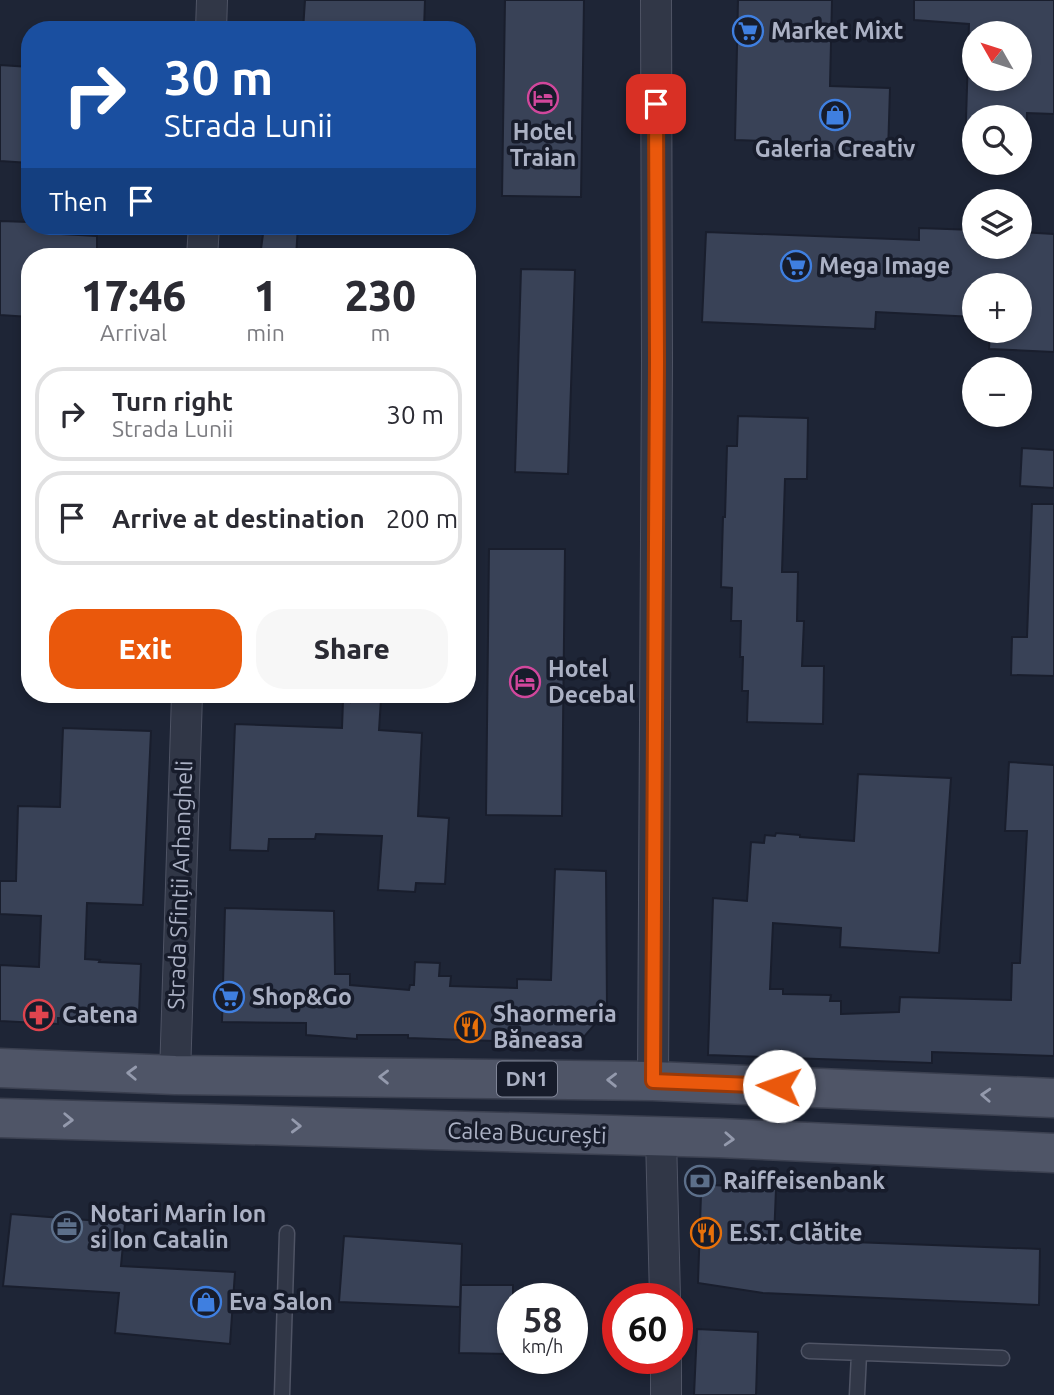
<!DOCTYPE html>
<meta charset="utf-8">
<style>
body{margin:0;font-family:Ubuntu,sans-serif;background:#f7f7f7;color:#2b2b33;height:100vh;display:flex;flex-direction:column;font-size:26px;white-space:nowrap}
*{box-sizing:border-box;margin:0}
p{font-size:23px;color:#7c7c81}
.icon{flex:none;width:38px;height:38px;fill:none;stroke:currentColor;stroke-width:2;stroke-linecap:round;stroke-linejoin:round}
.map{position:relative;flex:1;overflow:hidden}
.panel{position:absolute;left:21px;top:248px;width:455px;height:455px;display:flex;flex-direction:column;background:#fff;border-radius:28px;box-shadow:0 4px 10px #0003}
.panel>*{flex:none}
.hud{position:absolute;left:21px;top:21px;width:455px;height:214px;border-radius:28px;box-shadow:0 4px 10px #0003;background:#1a4fa0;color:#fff;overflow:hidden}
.needle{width:46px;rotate:309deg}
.buttons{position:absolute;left:962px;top:21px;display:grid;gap:14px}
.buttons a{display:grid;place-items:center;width:70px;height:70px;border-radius:50%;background:#fff;box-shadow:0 4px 10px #0003;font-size:35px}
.speed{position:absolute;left:497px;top:1283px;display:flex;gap:14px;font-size:35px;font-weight:700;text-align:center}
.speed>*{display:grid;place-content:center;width:91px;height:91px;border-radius:50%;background:#fff;box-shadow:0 4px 10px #0003;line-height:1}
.speed small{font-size:18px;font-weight:400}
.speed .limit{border:10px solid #d22;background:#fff;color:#111}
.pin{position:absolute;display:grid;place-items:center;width:60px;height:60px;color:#fff;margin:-30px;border-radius:14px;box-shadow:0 4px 10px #0006}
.me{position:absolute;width:77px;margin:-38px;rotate:273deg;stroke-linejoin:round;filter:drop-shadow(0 0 5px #0008)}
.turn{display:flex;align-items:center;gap:24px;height:147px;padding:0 28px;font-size:32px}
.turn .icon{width:91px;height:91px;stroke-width:2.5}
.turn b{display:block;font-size:49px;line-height:60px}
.then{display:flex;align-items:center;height:66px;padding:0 28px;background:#0003;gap:14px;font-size:26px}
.eta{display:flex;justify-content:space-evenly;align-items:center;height:119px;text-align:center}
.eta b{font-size:42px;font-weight:800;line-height:49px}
.button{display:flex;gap:14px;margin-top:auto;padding:14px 28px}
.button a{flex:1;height:80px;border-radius:28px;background:#ea580c;color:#fff;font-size:28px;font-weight:800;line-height:80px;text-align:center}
.button a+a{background:#f7f7f7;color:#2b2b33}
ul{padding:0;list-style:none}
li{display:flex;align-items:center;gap:21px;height:94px;margin:0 14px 10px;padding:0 14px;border:4px solid #e1e1e2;border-radius:28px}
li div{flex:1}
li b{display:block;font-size:26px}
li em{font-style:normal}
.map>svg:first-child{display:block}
</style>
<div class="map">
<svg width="1054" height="1395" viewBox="0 0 1054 1395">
<rect width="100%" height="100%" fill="#1e2536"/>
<path fill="#394257" stroke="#191e2d" stroke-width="2" fill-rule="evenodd" d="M305,0h120l-1,30h-121z
M505,0h79l-3,197 -79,-1z
M738,0h94l-2,86 60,2 -2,65 -89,-3 1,-8 -65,-2z
M914,0h140v114l-27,-1 -1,39h-6v-35h-45v35l-10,-1 4,-127 -55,-4zM975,33h45v46h-45z
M0,65l30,2v96l-30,-2z
M0,221l30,1v4h15l-1,7 53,3v21h-67v60l-30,-2z
M264,226h34l-2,31h-36z
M919,228l56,2v17h45v-15l34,2v118l-65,-3 1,-18h30v-46h-45v32l-99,-5 -1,17 -173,-7 4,-90 213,8z
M521,269l54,1 -7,204 -53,-2z
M738,416l70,2 -1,61h-22l-3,93h16l-1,49h7l-2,45h22l-1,58 -76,-2 1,-31h-6l1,-34h-3l1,-36h-10l1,-33 -11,-1 2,-70h2l2,-71h10z
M1022,448l32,2v38l-34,-2z
M1032,504h22v172l-43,-1 1,-38h15z
M489,549h76l-3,267 -76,-1z
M350,698l31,1 -2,31 43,3 -4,83 31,2 -4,66 -29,-1 -1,9 -37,-2 4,-54 -66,-2 -1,5h-46l-1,12 -38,-1 5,-126 107,4 1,-27 7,1z
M63,728l88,3 -8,174 -56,-2 -2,56 15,1 -1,2 42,2 -2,49 -7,7 -74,-2v6l-58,-3v-56l39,2 2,-51 -41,-2v-33h16l2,-75 42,1z
M1009,762l45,3v291l-122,-4v11l-224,-8 5,-157 34,3 4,-59 13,1 1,-8 10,1 1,-3 24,2v2l54,4 4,-67 93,4 -12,175 -99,-6 1,-19 -68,-5 -3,66h13v5l48,1 -1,6h11v13l58,-2 1,-15 111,3 1,-37h8l7,-132h-22z
M555,869l51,2 1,139 -30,35 -82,-4 -87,-3v-3h-51v4l-51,-4v-12l-84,-1 3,-114 109,3 1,63h15v11l59,5 1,-5h4l1,-23 25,1 -1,13h12l-1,10 67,2v-9l34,1z
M713,1185l63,4 -2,50 266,10 -1,56 -276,-12 -65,-10 3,-89z
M11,1214l114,9 -4,43 114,6 -5,72 -115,-11 4,-40 -116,-7z
M344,1236l118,8 -2,63 -121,-5z
M461,1285h52v69l-54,-1z
M697,1329l61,3 -2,63h-62z"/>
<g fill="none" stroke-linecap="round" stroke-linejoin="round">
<g stroke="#4f5465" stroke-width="17">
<path id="service" d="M809,1351l193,7
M282,1395l5,-162
M857,1395l2,-41"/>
</g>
<g stroke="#4f5465" stroke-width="32">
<path id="minor" d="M211,30l1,-30
M202,257l2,-31
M175,1075l12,-380
M653,1081l4,-720 -1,-361
M661,1137l4,161
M666,1358v37"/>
</g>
<g stroke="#3b4050" stroke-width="41">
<path id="primary" d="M0,1068l175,7 478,6 401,17
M0,1118l719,20 335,15"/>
</g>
<use href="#service" stroke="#313747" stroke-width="14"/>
<use href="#minor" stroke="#313747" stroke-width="30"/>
<use href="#primary" stroke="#4f5567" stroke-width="38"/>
</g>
<defs><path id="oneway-chevron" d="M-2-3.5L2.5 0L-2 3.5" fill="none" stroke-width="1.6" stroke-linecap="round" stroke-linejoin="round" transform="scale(1.75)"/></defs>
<g stroke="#949aad">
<use href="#oneway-chevron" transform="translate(132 1073) rotate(-178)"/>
<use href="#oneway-chevron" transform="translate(384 1077) rotate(-179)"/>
<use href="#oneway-chevron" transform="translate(612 1080) rotate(-179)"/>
<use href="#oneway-chevron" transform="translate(986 1095) rotate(-177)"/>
<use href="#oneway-chevron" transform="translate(68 1120) rotate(2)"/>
<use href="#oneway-chevron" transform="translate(296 1126) rotate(2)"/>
<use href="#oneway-chevron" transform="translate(729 1139) rotate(3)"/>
</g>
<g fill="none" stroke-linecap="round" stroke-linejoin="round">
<g stroke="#983908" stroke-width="18">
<path id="route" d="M656,104l1,257 -4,720 126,5"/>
</g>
<use href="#route" stroke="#ea580c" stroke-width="12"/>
</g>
<defs>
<g id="supermarket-ring" transform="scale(1.575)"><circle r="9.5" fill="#171c2b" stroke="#3f7fe0" stroke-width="1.5"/><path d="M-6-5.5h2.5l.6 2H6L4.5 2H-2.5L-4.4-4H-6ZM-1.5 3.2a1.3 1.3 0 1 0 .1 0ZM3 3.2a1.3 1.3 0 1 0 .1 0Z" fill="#3f7fe0"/></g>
<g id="hotel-ring" transform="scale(1.575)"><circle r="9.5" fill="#171c2b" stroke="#d1479c" stroke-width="1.5"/><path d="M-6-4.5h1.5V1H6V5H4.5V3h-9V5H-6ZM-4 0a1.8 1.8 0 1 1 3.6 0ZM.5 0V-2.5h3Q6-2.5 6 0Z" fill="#d1479c"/></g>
<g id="shop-ring" transform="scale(1.575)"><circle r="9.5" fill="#171c2b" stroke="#3f7fe0" stroke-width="1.5"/><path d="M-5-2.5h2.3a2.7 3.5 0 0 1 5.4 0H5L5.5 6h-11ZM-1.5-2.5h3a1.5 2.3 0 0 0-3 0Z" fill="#3f7fe0"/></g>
<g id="pharmacy-ring" transform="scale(1.575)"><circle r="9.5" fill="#171c2b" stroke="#e0444e" stroke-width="1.5"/><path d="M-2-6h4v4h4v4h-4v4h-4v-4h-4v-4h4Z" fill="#e0444e"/></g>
<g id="restaurant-ring" transform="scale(1.575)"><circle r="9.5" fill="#171c2b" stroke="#e8710a" stroke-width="1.5"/><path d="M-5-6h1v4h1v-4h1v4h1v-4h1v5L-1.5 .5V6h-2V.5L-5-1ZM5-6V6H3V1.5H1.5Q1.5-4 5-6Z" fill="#e8710a"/></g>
<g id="bank-ring" transform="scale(1.575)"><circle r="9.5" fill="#171c2b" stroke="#5c6f8a" stroke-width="1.5"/><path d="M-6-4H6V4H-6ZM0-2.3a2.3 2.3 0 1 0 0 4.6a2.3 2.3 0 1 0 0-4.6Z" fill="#5c6f8a"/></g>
<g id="office-ring" transform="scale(1.575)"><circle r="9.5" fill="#171c2b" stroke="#5c6f8a" stroke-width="1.5"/><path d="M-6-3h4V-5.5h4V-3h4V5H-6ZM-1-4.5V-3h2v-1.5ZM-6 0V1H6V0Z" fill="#5c6f8a"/></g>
</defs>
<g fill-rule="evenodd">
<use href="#supermarket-ring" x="748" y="31"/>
<use href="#hotel-ring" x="543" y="98"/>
<use href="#shop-ring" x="835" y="115"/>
<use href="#supermarket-ring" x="796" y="266"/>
<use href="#hotel-ring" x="525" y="682"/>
<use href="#supermarket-ring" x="229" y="997"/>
<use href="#pharmacy-ring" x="39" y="1015"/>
<use href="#restaurant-ring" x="470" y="1027"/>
<use href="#bank-ring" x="700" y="1181"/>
<use href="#office-ring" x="67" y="1227"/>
<use href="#restaurant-ring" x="706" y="1233"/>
<use href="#shop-ring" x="206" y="1302"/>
</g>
<g text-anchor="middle" stroke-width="7" stroke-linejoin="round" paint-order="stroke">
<rect fill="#171c2b" stroke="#7f8496" stroke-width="2" x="497" y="1061.5" width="60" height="35" rx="5"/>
<g font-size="21" font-weight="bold" fill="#abb1c4">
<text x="527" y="1086">DN1</text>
</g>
<g font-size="23" font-weight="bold" fill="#abb1c4" stroke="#171c2b" text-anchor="start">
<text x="771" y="39">Market Mixt</text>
<text x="543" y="140" text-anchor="middle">Hotel<tspan x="543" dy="26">Traian</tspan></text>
<text x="835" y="157" text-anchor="middle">Galeria Creativ</text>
<text x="819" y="274">Mega Image</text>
<text x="548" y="677">Hotel<tspan x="548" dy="26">Decebal</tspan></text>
<text x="252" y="1005">Shop&amp;Go</text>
<text x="493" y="1022">Shaormeria<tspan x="493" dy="26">Băneasa</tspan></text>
<text x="62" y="1023">Catena</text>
<text x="723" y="1189">Raiffeisenbank</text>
<text x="90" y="1222">Notari Marin Ion<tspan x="90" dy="26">si Ion Catalin</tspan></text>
<text x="729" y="1241">E.S.T. Clătite</text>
<text x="229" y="1310">Eva Salon</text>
</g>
<g font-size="23" fill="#abb1c4" stroke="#171c2b">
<text transform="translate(180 885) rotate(-88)" y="8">Strada Sfinții Arhangheli</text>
<text transform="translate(527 1133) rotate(2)" y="8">Calea București</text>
</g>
</g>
</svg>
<div class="buttons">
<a><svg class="needle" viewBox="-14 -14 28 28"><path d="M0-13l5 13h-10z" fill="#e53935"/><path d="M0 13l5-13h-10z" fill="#7c7c81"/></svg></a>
<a><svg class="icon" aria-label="search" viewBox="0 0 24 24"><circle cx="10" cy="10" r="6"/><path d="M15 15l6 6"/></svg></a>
<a><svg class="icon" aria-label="layers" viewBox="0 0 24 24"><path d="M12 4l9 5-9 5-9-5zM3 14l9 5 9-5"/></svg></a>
<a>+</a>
<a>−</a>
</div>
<div class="speed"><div>58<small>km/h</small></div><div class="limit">60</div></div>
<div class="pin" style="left:656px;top:104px;background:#d93025"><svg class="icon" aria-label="arrive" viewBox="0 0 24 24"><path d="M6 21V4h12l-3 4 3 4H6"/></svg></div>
<svg class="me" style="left:779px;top:1086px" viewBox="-20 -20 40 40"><circle r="19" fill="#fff"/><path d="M0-13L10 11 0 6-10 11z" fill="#ea580c"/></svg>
<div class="hud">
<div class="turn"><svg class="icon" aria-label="right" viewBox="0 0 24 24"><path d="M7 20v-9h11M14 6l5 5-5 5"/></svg><div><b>30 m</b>Strada Lunii</div></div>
<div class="then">Then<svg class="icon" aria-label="arrive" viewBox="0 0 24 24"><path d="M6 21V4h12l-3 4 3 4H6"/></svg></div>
</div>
<section class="panel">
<div class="eta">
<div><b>17:46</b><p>Arrival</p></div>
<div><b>1</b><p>min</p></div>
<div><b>230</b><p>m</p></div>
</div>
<ul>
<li><svg class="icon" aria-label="right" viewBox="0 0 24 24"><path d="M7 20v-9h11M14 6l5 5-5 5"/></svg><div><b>Turn right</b><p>Strada Lunii</p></div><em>30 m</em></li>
<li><svg class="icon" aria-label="arrive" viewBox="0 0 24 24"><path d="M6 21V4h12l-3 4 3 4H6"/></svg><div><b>Arrive at destination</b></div><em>200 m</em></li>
</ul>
<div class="button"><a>Exit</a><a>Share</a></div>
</section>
</div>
